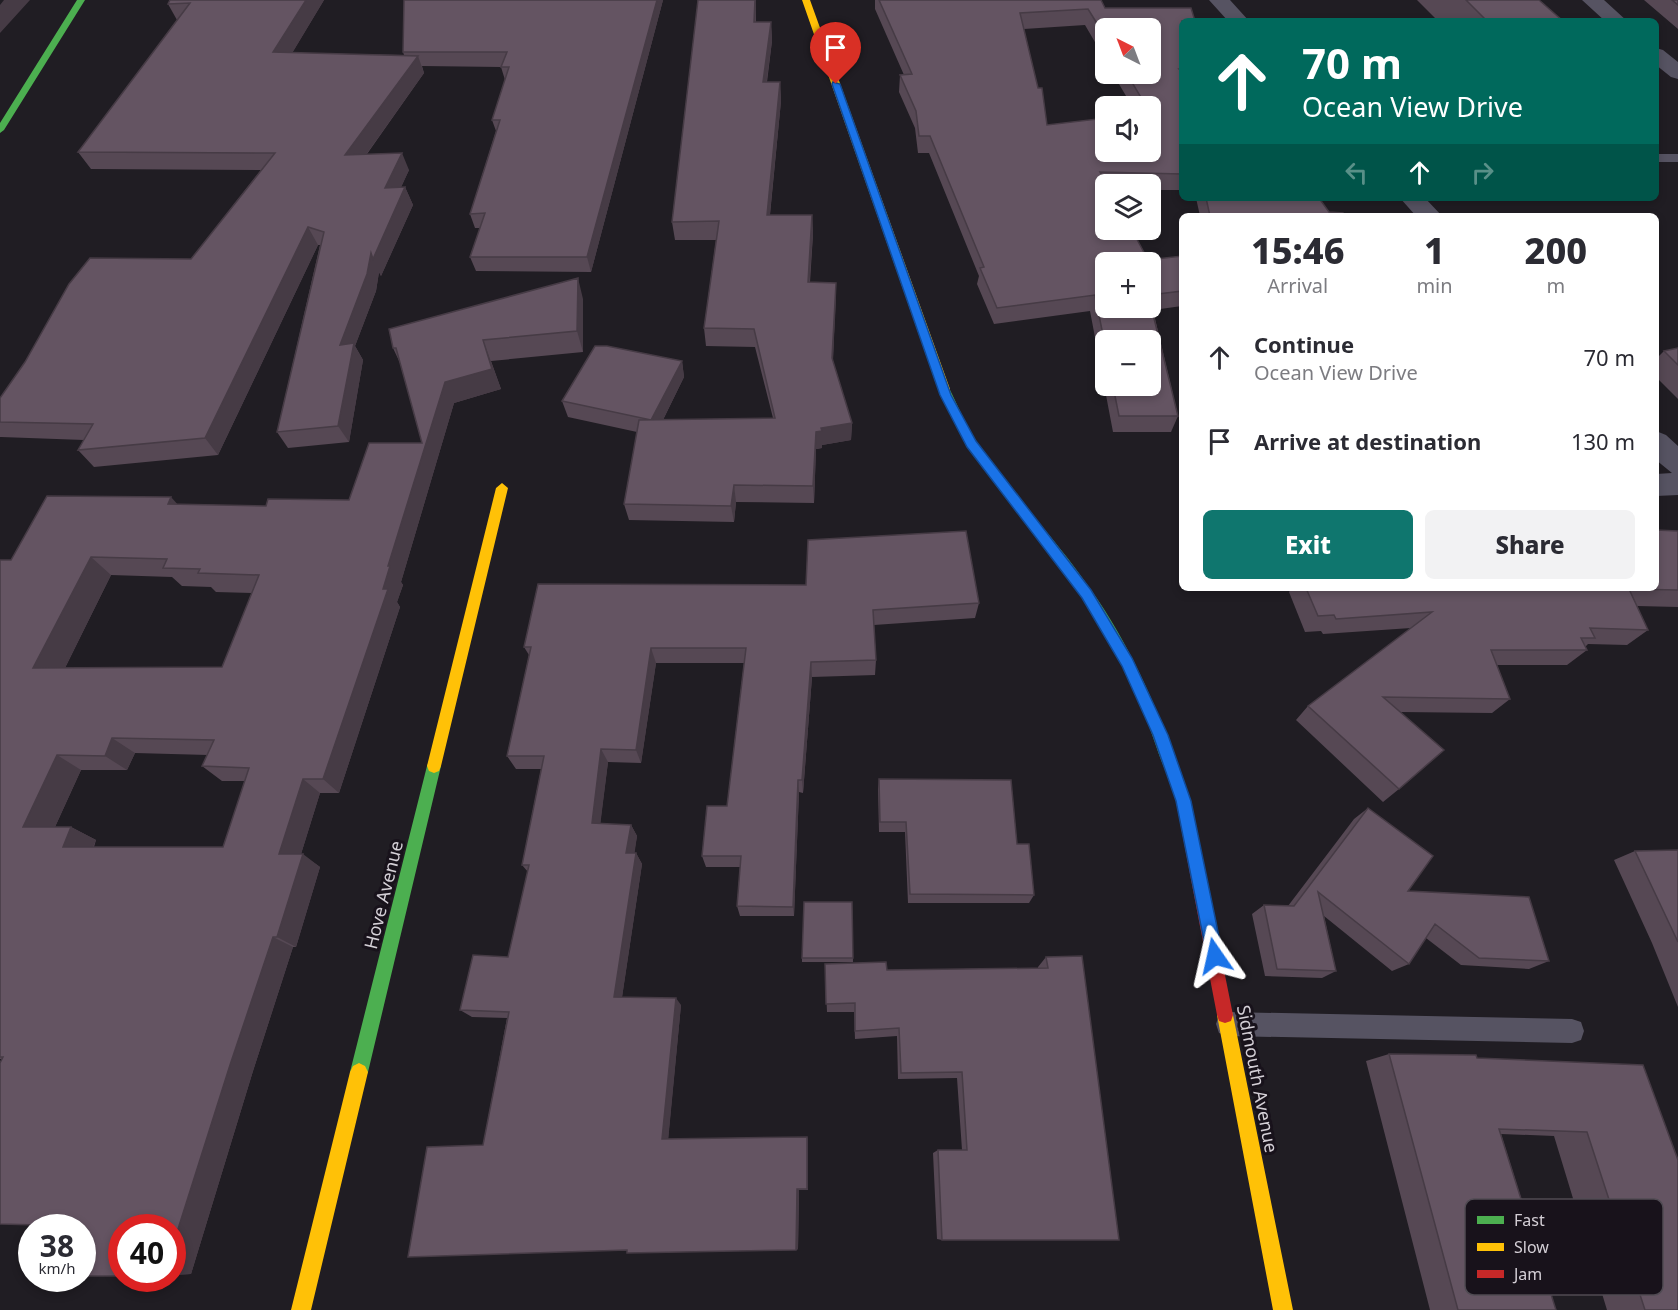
<!DOCTYPE html>
<meta charset="utf-8">
<style>
body{margin:0;font-family:"Noto Sans",sans-serif;background:#f2f2f3;color:#2b2b33;height:100vh;display:flex;flex-direction:column;font-size:22px;white-space:nowrap}
*{box-sizing:border-box;margin:0}
p{font-size:20px;color:#7c7c81}
.icon{flex:none;width:33px;height:33px;fill:none;stroke:currentColor;stroke-width:2;stroke-linecap:round;stroke-linejoin:round}
.map{position:relative;flex:1;overflow:hidden}
.sheet{position:absolute;left:1179px;top:213px;width:480px;height:378px;display:flex;flex-direction:column;background:#fff;border-radius:9px;box-shadow:0 3px 9px #0003}
.sheet>*{flex:none}
.hud{position:absolute;left:1179px;top:18px;width:480px;height:183px;border-radius:9px;box-shadow:0 3px 9px #0003;background:#00695c;color:#fff;overflow:hidden}
.needle{width:39px;rotate:318deg}
.buttons{position:absolute;left:1095px;top:18px;display:grid;gap:12px}
.buttons a{display:grid;place-items:center;width:66px;height:66px;border-radius:9px;background:#fff;box-shadow:0 3px 9px #0003;font-size:30px}
.speed{position:absolute;left:18px;top:1214px;display:flex;gap:12px;font-size:30px;font-weight:700;text-align:center}
.speed>*{display:grid;place-content:center;width:78px;height:78px;border-radius:50%;background:#fff;box-shadow:0 3px 9px #0003;line-height:1}
.speed small{font-size:15px;font-weight:400}
.speed .limit{border:9px solid #d22;background:#fff;color:#111}
.pin{position:absolute;display:grid;place-items:center;width:51px;height:51px;color:#fff;margin:-62px -26px;border-radius:50% 50% 50% 0;rotate:-45deg;box-shadow:0 0 6px #0007}
.pin .icon{rotate:45deg}
.me{position:absolute;width:66px;margin:-33px;rotate:349deg;stroke-linejoin:round;filter:drop-shadow(0 0 4px #0008)}
.turn{display:flex;align-items:center;gap:21px;height:126px;padding:0 24px;font-size:27px}
.turn .icon{width:78px;height:78px;stroke-width:2.5}
.turn b{display:block;font-size:42px;line-height:51px}
.lanes{display:flex;align-items:center;height:57px;padding:0 24px;background:#0003;justify-content:center;gap:30px;direction:ltr}
.lanes .off{opacity:.35}
.eta{display:flex;justify-content:space-evenly;align-items:center;height:102px;text-align:center}
.eta b{font-size:36px;font-weight:800;line-height:42px}
.button{display:flex;gap:12px;margin-top:auto;padding:12px 24px}
.button a{flex:1;height:69px;border-radius:9px;background:#0f766e;color:#fff;font-size:24px;font-weight:800;line-height:69px;text-align:center}
.button a+a{background:#f2f2f3;color:#2b2b33}
ul{padding:0;list-style:none}
li{display:flex;align-items:center;gap:18px;height:84px;padding:0 24px}
li div{flex:1}
li b{display:block;font-size:22px}
li em{font-style:normal}
.map>svg:first-child{display:block}
</style>
<div class="map">
<svg width="1678" height="1310" viewBox="0 0 1678 1310">
<rect width="100%" height="100%" fill="#201d23"/>
<g fill="none" stroke-linecap="round" stroke-linejoin="round">
<path fill="#565362" fill-rule="evenodd" d="M1656,154h22v8h-22z
M1228,1012l344,7 9,3 3,9 -3,9 -9,3 -344,-7 -9,-3 -3,-9 3,-9z"/>
<path fill="#565362" fill-rule="evenodd" d="M1209,0h21l19,21h-21z
M1582,0h22l23,21h-22z
M1656,48l7,2 15,12v17l-7,-2 -15,-12z
M1400,198h25l17,18h-26z
M1656,431l10,4 12,11v49l-22,1v-22l16,-1 -16,-13z"/>
<path fill="#4caf50" fill-rule="evenodd" d="M77,0h8l-81,130 -4,3v-10z
M944,385l4,1c10,19 17,39 29,57 35,51 79,96 114,147 39,55 66,117 88,179l-2,5 -5,2 -5,-2c-8,-17 -13,-35 -19,-51 -18,-44 -39,-86 -66,-125 -49,-72 -108,-127 -144,-209z
M434,759l5,2 2,5 -73,306 -3,6 -6,3 -6,-3 -3,-6 77,-306 2,-5z"/>
<path fill="#ffc107" fill-rule="evenodd" d="M802,0h8l140,389 -2,3h-8l-2,-3z
M502,483l6,5 -67,278 -2,5 -5,2 -5,-2 -2,-5 69,-278z
M1225,1007l6,2 2,6 60,295h-20l-56,-295 2,-6z
M359,1063l6,3 3,6 -57,238h-20l59,-238 3,-6z"/>
<path fill="#c62828" fill-rule="evenodd" d="M1172,762l5,2 13,37 43,214 -2,6 -6,2 -6,-2 -2,-6 -41,-214 -11,-32 2,-5z"/>
</g>
<path fill="#564854" fill-rule="evenodd" d="M170,0h154l-32,53 112,2 -1,-3 260,-52 -72,272 -115,-1 -6,-14 10,-29h-5l-5,-14 26,-83 -4,-11 13,-40 -4,-13 -79,-1 2,7 -57,81 42,16 -8,17h4l8,18 -32,71 -2,-4 -3,19 -21,55 8,14 -14,82 -61,6 -11,-16 43,-187h-2l-100,210 -124,12 -16,-17 6,-10 -83,-3h-1v-39l191,-139 70,-89 -170,-1 -13,-17 99,-132 -9,-16z
M698,0h58v22h15l1,19 -5,41h13l1,19 -11,114h42l1,19 -3,48 26,1 -3,78 19,62 -1,17 -29,5v3l-6,1 -2,54 -78,-1 -2,20 -105,-2 -5,-16 13,-72 -69,-15 -6,-16 120,-40 2,16 -21,43 110,-2 -18,-71 -49,-1 -2,-18 12,-88h-41l-3,-18z
M875,0h226l4,8 77,13v169h-32v-6h-44l42,76 34,-4v50l-29,4 25,106 -7,16h-58l-23,-121 -96,13 -17,-40 2,-8 -50,-123h-11l-3,-25 -16,-36 1,-17h4l-29,-66zM1085,25l21,36v-33l44,46h-37l19,32h18v46l-103,-27 -23,-96zM1150,262v46h-44zM1106,340l44,46h-44z
M1417,0h122l24,21h-125z
M1644,0h34v29z
M1196,198h123l10,14 15,4h-144z
M583,299v53l-92,9 10,28 -47,14 -53,179 2,3 -6,17 3,5 -61,186h-19l-19,61 19,13 -24,80h-3l-40,124 -62,203 -19,1v-48l-94,-1 -76,-167h-2v-499h11l166,-56 89,2 83,-6 73,-57 -22,-80 -7,-15zM111,575l61,2 10,9 29,1 5,5 36,1 -30,74 -157,1zM135,753l73,2 -6,11 20,15h23l-22,66h-129l2,-7 -25,-13h-16l26,-57h46z
M1678,348v51l-22,-22v-18l8,-8z
M1678,531v76l-41,-1 11,24 -21,15 -39,-1 -3,3 2,3 -20,15h-70l13,34 -18,14 -92,-1 -1,77 -16,13 -87,-82 12,-14 103,-78 -88,6 -2,-3 -16,1 -16,-40 3,-4h364z
M538,584l441,19 -4,15 -101,7 2,35 -1,15 -63,2 -9,116 -4,-1 -5,124h-54l-3,-10 3,-39h-34l-4,-11 25,-50 17,-143h-88l-15,100 -33,-1 -8,62 31,1 6,11 -3,17h2l6,11 -20,133 59,8 -13,134 139,-2 1,3v50h-9l-1,59 -2,1h-169l-144,-105 24,-127 -35,-1 -12,-7 48,-53 20,-85 -6,-7 19,-96h-25l-9,-13 22,-101 -5,-8z
M879,779l138,65 17,51 -5,8h-121l-3,-71h-26l-1,-43z
M1368,808l40,83 141,70 -20,8 -68,-4 -35,-27 -17,26 -17,7 -68,-55 12,55 -14,7 -57,-2 -13,-62 12,-9 24,1 66,-87z
M1678,850v157l-26,-64 -38,-83 21,-9z
M852,902l1,60h-51v-4z
M1082,956l-140,284 -5,-1 -4,-86 5,-3h24l-5,-72 -59,1 -1,-43 -42,3 -1,-27h-27l-2,-48 62,6 151,-2v-1l8,-10z
M1389,1054l88,4 201,102v150h-71l-53,-174 -53,-2 55,176h-126l-64,-249z"/>
<path fill="#463b45" d="M4,0h26l-30,33v-28z
M306,0h18l-42,70 -9,-18z
M657,0h6l-72,272 -4,-15z
M755,0h1l-1,40 -1,-18z
M771,22l1,19 -8,60 -1,-19z
M418,56l6,17 -71,100 -8,-18z
M780,82l1,19 -13,132 -1,-18z
M402,153l7,17 -16,35 -8,-17z
M405,187l8,18 -32,71 -2,-4 -3,19 -21,55 8,14 -14,82 -11,-16 2,-81 31,-92z
M812,215l1,19 -5,67v-19z
M308,227l10,18 -100,210 -13,-17z
M578,278l5,21v53l-6,-21z
M836,283v18l-4,75v-18z
M483,340l18,49 -47,14 -53,179 2,3 -6,17 3,5 -61,186 -16,-14 60,-190 5,-23 57,-184z
M682,361l2,16 -29,59 -4,-16z
M852,423l-1,17 -29,5v3l-6,1 -2,54 -1,-17 3,-54 5,-4z
M734,485l2,17 -2,20 -3,-16z
M171,497l18,20 -21,-13z
M91,557l20,18 -54,109 -24,-16z
M651,648l5,15 -15,100 -5,-13z
M811,662l1,15 -9,116 -1,-13z
M112,738l23,15 -8,17 -22,-14z
M601,749l7,13 -9,73 -7,-12z
M57,755l24,15 -32,70 -26,-13z
M303,779l17,14 -23,74 -18,-13z
M798,780l1,12 -5,124 -1,-9z
M631,825l6,11 -4,28 -7,-11z
M71,827l25,13 -8,19 -25,-12z
M636,853l6,11 -21,140 -7,-7z
M303,854l17,13 -24,80 -19,-10z
M273,937l20,10 -40,124 -62,203 -19,1v-27l58,-183z
M676,998l5,7 -13,137 -6,-3z
M807,1137l1,3v50l-1,-1z
M797,1189l2,1 -1,59 -2,1z"/>
<path fill="#645462" stroke="#463b45" stroke-width="1.5" fill-rule="evenodd" d="M170,0h136l-33,52 145,4 -73,99 57,-2 -17,35 20,-1 -32,72 -2,-6 -4,21 -27,71 14,-2 -16,83 -61,6 47,-200 -16,-5 -103,211 -127,12 15,-26 -93,-2v-24l25,-36 44,-78 21,-26 101,1 84,-106 -197,-1 112,-149 -22,1z
M404,0h253l-70,257h-117l15,-44 -15,1 30,-94h-8l17,-53h-8l6,-15h-104z
M698,0h57l-1,22h17l-8,60h17l-13,133h45l-4,67 28,1 -4,75 20,65 -31,5 1,3 -6,1 -3,54 -79,-1 -3,21 -107,-2 15,-84 136,-2 -21,-89 -50,-1 15,-107 -47,1z
M879,0h222l4,8h86l4,13h-13v47l-3,1 3,2v103l-82,-2 7,12h-1v46h26l16,30 34,-4v35l-32,4v-33h-44v46h44v-6l28,114h-59l-6,-30h37v-46h-44v10l-11,-55 -98,13 -17,-40 4,-1 -54,-131h-11l-3,-25 -16,-36 12,-1zM1088,9l18,29v-10h44v46h-23l19,32h4v46h-44v-34l-59,7 -5,-37h-4l-18,-75z
M1466,0h73l24,21h-76z
M1672,0h6v5z
M1206,198h113l10,14 14,1 1,3h-134z
M578,278l-1,53 -94,9 9,29 -47,13 -57,184h2l-7,23h5l-65,190h-20l-24,75h24l-26,83h-4l-43,128 -58,183v-21h-50v49h-40v-49h-5l1,-1 -78,-2v-161l3,-6h-3v-497h11l36,-64 124,1 -3,7 98,2 2,-7 81,1 20,-57h53l-26,-95h-3l-4,-19zM91,557l76,2 -4,9 37,1 -2,4 61,2 -37,92 -189,1zM112,738l102,2 -12,26 47,2 -26,79h-160l8,-20h-48l34,-72 48,1z
M595,346h12l75,15 -31,59 -89,-19z
M1678,348v17l-14,-14z
M1656,530l22,1v59l-49,-1 19,41 -58,-2 5,10h-14l6,12h-96l19,49 -127,-2 61,53 -45,39 -91,-83 124,-94 -96,7 -2,-4 -16,1 -12,-28h350z
M966,531l13,72 -106,7 3,50 -65,2 -9,118h-4l-5,127 -56,-1 4,-50h-39l5,-50h20l19,-158h-95l-15,102 -35,-1 -9,74 39,2 -5,28h10l-22,144 62,1 -14,141 145,-2v52h-10l-1,61 -169,3v-3l-219,7 19,-110 56,-2 26,-133 -49,-2 13,-55 35,2 21,-92h-7l22,-109h-37l24,-109h-7l14,-63 268,1 2,-45z
M879,779l132,1 6,64h12l5,51 -124,-1 -4,-72h-26z
M1368,808l65,48 -25,35 121,6 20,64 -70,-3 -44,-34 -26,40 -91,-72 18,79 -59,-2 -13,-64 30,1z
M1678,850v92l-43,-91z
M804,902h48l1,56h-51z
M1082,956l37,284h-177l-4,-90h29l-5,-78 -61,1 -2,-45 -44,3v-28l-29,1 -1,-40 61,-2 1,8 161,-2 -2,-11z
M1389,1054l87,1 1,3 166,7 35,95v150h-33l-58,-178 -88,-3 57,181h-98z"/>
<path fill="#1a73e8" stroke="#114b97" stroke-width="1.5" d="M833,82l7,2 111,311 25,46 115,149 41,68 36,77 23,66 32,155 -2,6 -6,3 -6,-3 -2,-6 -31,-155 -23,-66 -31,-69 -40,-68 -115,-151 -27,-52 -108,-311z"/>
<g text-anchor="middle" stroke-width="6" stroke-linejoin="round" paint-order="stroke">
<g font-size="18" fill="#d4cfd6" stroke="#18121b">
<text transform="translate(384 895) rotate(-76)" y="6">Hove Avenue</text>
<text transform="translate(1257 1079) rotate(79)" y="6">Sidmouth Avenue</text>
</g>
</g>
<rect x="1465" y="1199" width="198" height="96" rx="9" fill="#18121b" stroke="#504b53" stroke-width="1.5"/>
<rect x="1477" y="1216" width="27" height="8" fill="#4caf50"/>
<rect x="1477" y="1243" width="27" height="8" fill="#ffc107"/>
<rect x="1477" y="1270" width="27" height="8" fill="#c62828"/>
<g font-size="16" fill="#d4cfd6">
<text x="1514" y="1226">Fast</text>
<text x="1514" y="1253">Slow</text>
<text x="1514" y="1280">Jam</text>
</g>
</svg>
<div class="buttons">
<a><svg class="needle" viewBox="-14 -14 28 28"><path d="M0-13l5 13h-10z" fill="#e53935"/><path d="M0 13l5-13h-10z" fill="#7c7c81"/></svg></a>
<a><svg class="icon" aria-label="sound" viewBox="0 0 24 24"><path d="M4 9h4l5-4v14l-5-4H4zM17 9q2 3 0 6"/></svg></a>
<a><svg class="icon" aria-label="layers" viewBox="0 0 24 24"><path d="M12 4l9 5-9 5-9-5zM3 14l9 5 9-5"/></svg></a>
<a>+</a>
<a>−</a>
</div>
<div class="speed"><div>38<small>km/h</small></div><div class="limit">40</div></div>
<div class="pin" style="left:836px;top:84px;background:#d93025"><svg class="icon" aria-label="arrive" viewBox="0 0 24 24"><path d="M6 21V4h12l-3 4 3 4H6"/></svg></div>
<svg class="me" style="left:1215px;top:956px" viewBox="-20 -20 40 40"><path d="M0-17L14 15 0 8-14 15z" fill="#1a73e8" stroke="#fff" stroke-width="4"/></svg>
<div class="hud">
<div class="turn"><svg class="icon" aria-label="ahead" viewBox="0 0 24 24"><path d="M12 20V5M6 11l6-6 6 6"/></svg><div><b>70 m</b>Ocean View Drive</div></div>
<div class="lanes"><svg class="icon off" aria-label="left" viewBox="0 0 24 24"><path d="M17 20v-9H6M10 6l-5 5 5 5"/></svg><svg class="icon" aria-label="ahead" viewBox="0 0 24 24"><path d="M12 20V5M6 11l6-6 6 6"/></svg><svg class="icon off" aria-label="right" viewBox="0 0 24 24"><path d="M7 20v-9h11M14 6l5 5-5 5"/></svg></div>
</div>
<section class="sheet">
<div class="eta">
<div><b>15:46</b><p>Arrival</p></div>
<div><b>1</b><p>min</p></div>
<div><b>200</b><p>m</p></div>
</div>
<ul>
<li><svg class="icon" aria-label="ahead" viewBox="0 0 24 24"><path d="M12 20V5M6 11l6-6 6 6"/></svg><div><b>Continue</b><p>Ocean View Drive</p></div><em>70 m</em></li>
<li><svg class="icon" aria-label="arrive" viewBox="0 0 24 24"><path d="M6 21V4h12l-3 4 3 4H6"/></svg><div><b>Arrive at destination</b></div><em>130 m</em></li>
</ul>
<div class="button"><a>Exit</a><a>Share</a></div>
</section>
</div>
